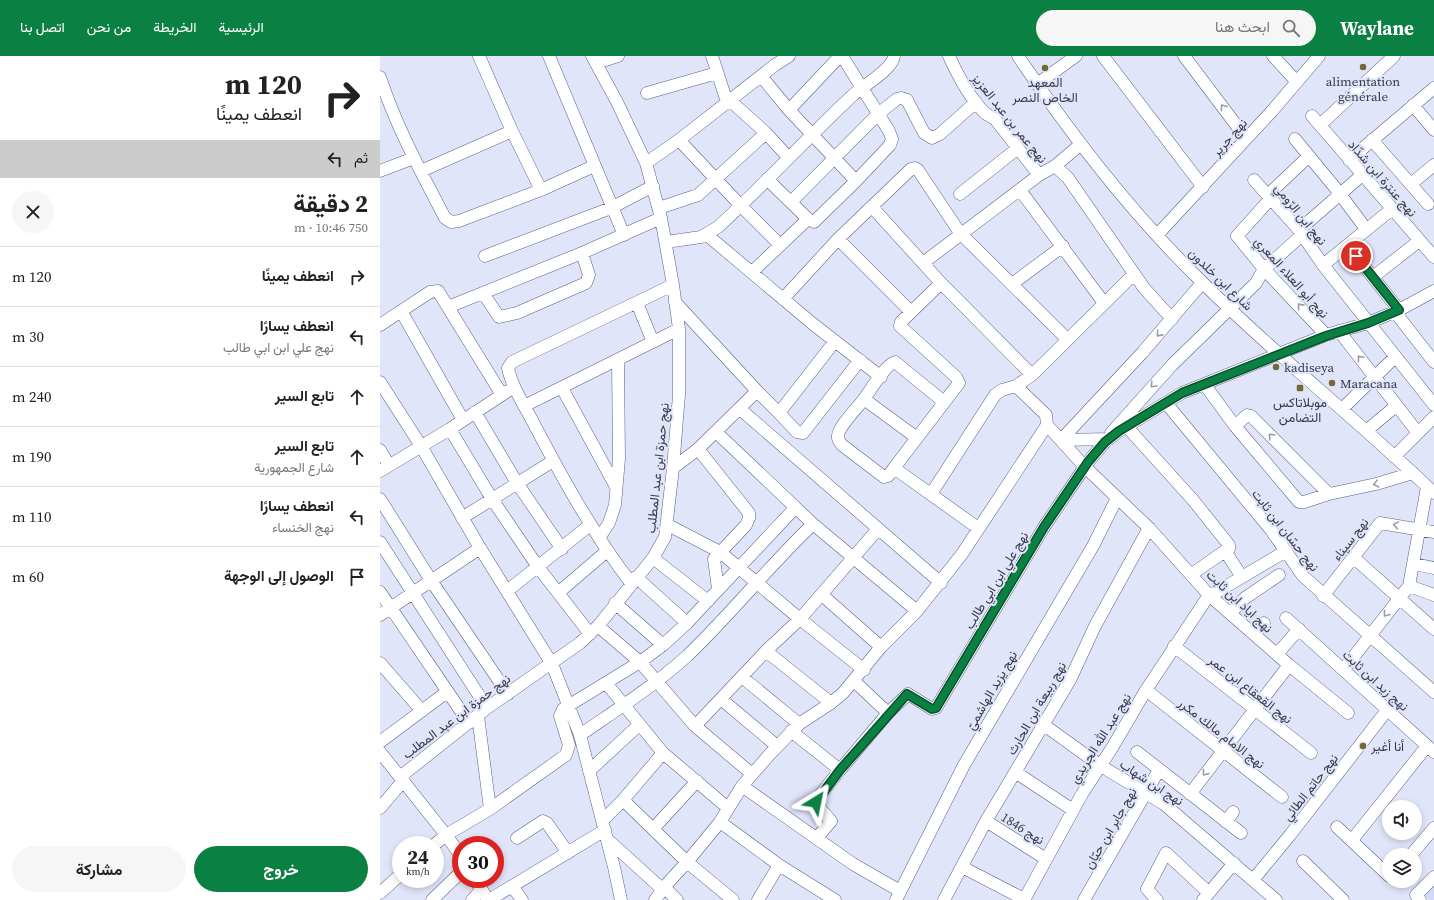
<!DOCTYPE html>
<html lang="ar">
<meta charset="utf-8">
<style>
body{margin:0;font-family:"Source Serif 4",Vazirmatn,serif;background:#f6f6f6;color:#222;direction:rtl;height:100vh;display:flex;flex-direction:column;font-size:15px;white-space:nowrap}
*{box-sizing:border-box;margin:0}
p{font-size:13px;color:#767676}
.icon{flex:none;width:22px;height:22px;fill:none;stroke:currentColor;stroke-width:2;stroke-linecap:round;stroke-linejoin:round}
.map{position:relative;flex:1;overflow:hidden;direction:ltr}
.panel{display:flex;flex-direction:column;background:#fff;width:380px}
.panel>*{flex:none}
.top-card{background:#fff;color:#222;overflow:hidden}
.tools{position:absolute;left:1002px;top:744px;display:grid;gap:8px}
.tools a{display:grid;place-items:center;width:40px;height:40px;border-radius:50%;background:#fff;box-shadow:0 2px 6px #0003;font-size:20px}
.speed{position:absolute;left:12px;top:780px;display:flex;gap:8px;font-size:20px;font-weight:700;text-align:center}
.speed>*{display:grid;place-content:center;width:52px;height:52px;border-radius:50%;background:#fff;box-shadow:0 2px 6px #0003;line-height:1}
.speed small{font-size:10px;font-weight:400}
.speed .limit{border:6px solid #d22;background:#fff;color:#111}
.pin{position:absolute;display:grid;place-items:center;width:34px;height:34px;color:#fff;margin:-17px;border:2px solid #fff;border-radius:50%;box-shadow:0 1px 4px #0007}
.me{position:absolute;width:44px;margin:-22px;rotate:35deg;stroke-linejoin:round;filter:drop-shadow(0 0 3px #0008)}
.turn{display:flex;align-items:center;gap:14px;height:84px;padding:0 12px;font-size:18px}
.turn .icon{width:52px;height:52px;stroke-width:2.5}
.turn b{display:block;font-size:28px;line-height:34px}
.then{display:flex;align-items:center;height:38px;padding:0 12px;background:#0003;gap:8px;font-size:15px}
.round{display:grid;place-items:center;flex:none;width:42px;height:42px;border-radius:21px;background:#f6f6f6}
.overview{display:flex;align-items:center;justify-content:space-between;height:68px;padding:0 12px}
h1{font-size:24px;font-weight:700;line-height:30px}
.cta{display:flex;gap:8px;margin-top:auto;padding:8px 12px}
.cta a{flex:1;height:46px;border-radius:24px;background:#0b8043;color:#fff;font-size:16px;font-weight:700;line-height:46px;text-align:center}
.cta a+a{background:#f6f6f6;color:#222}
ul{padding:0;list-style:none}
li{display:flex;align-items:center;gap:12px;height:60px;padding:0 12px;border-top:1px solid #e0e0e0}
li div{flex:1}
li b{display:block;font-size:15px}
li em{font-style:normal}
header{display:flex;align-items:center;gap:24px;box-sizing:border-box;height:56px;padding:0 20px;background:#0b8043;color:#fff}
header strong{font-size:19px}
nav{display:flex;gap:22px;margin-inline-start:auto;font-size:14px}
.search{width:280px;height:36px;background:#f6f6f6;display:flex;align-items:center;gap:10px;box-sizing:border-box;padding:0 14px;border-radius:22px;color:#767676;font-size:15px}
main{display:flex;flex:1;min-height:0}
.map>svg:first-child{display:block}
</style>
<header>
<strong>Waylane</strong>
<div class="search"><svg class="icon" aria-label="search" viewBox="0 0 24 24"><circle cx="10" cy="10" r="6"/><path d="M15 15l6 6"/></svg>ابحث هنا</div>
<nav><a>الرئيسية</a><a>الخريطة</a><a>من نحن</a><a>اتصل بنا</a></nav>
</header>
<main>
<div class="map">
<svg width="1054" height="844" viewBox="0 0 1054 844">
<rect width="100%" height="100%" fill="#e0e5fa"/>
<path fill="#d1d9fb" d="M1054,817v27h-4l-11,-10z"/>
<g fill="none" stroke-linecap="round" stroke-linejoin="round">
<g stroke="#5a6180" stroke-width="13">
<path id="minor" d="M99,0l33,75 29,59
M169,0l75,179
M332,0l13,40 41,37 22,24
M569,0c9,20 20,41 35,56 3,3 7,5 11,7l44,56
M638,0c53,79 116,160 184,226 74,74 157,139 232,211
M723,0l100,131
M804,0l62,82
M893,0l24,26
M216,7l22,-7
M381,20l28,34 67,71
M0,21c16,49 41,95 65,141l6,4 8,-1 82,-31 53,-24
M657,28l39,-28
M267,37l70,-20
M1033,49l21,25
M409,54l51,-54
M932,60l122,141
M940,69l74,-69
M915,83l42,51 29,39
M299,84l62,66 39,39
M992,84l56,64
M929,100l-37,35 -1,7 -34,38 27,33 62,66
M969,104l85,-72
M266,107l33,-23 96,-75 14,-9
M675,110l13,12 76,110 28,31
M0,115l34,-13
M41,115l91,-40
M387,123l41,40 6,3 42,-41 34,-36 2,-6 -3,-8 -47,-75
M874,124l45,50 24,35 111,140
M1031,128l23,-19
M640,134l84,113
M580,138l58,-46
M411,146l87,-88 19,-15 4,-1 6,2 17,33 8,5 8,-4 36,-32
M492,151l69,76 91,92
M279,152l39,-13 68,-62
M919,174l63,-55
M778,178l114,-123 47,-55
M327,179l106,89 68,53
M458,183l73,73
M286,186l35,-5 17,-10c47,-43 89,-89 135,-132 10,-9 40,-26 41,-39
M968,190l51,64
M105,200l126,-48 42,-22
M543,207l116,-88 16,-9 26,-22
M943,209l69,-56
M372,216l56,-53
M993,221l46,-36
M561,227l-40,39 -1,4 56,51 3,6 -65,85 84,60
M632,228l51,-38
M103,237l16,24 18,-4 69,-30 3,-8 -7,-22
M403,243l55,-60 73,-70 4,-1 3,2 42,63 107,106
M257,247l16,39
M68,251l134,-54 79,-35
M21,255l62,109
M1015,256l39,50
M0,269l50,-33 8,-1 64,104
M959,275l79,102
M0,326l41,64 59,102 72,116 28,71 34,132 7,33
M825,329l30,41 12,-11 4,1 78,78 47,-10 37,-11
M636,330l16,-11 102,-101
M182,332l54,99
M377,335l22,22 56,-72
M484,343c-5,7 -26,28 -26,37 -1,3 2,6 4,9l42,32 4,-1 6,-8
M786,347l105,127 32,46 131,116
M144,350l155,-77
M360,353l201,174
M962,353l53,-52
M95,356l42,71 45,66
M399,357l18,19 6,1 57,-73
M855,370l64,76h5l25,-8
M747,371l66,73 36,45v4l-4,2 17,26
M70,373l42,70 46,68 52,67
M986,375l30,-25
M336,376l97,92 104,87
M731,377l61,-68 84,-82 8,-14 38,-34
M537,382l-53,-39c6,-8 22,-35 31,-37l49,40
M681,384l81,-87 60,-70
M681,384l48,-1
M318,393l51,64v5l-3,7 -32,34 4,30
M0,394l9,15
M1014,401l40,-40
M293,412l25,-19 59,-58 -82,-89
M0,415l70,-42 58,-38
M551,438l64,-99 7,-5 14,-4 30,29 1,10 38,42 64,61 60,67 80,70 59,48
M0,443l52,83 76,112
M82,462l91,-57
M288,469l52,27 80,67 64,51
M219,482l10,-15 6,-18 4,-46 -1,-99
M0,486l107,166
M973,501l81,72
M273,502l55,43
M1034,508l20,4
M812,518l33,-23
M256,521l51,46
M251,527c-38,-49 -68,-104 -97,-159 -9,-18 -22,-36 -26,-56l4,-6 161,-77
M1029,530l25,9
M127,535l83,-66
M0,536l89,131
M178,537l49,-42
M442,539l59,52
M830,540l76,-45
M943,540l57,-73 54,9
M235,547l48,42
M850,557l15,-15 34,-23
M0,559l100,-67
M906,562l148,134
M218,570l42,36 55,64 57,48
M874,578l10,-11
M794,590l137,107
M386,595l65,52
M897,598l22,-25
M0,607l42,48
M964,613l65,-83 18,-99
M362,621l57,47
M226,627l57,70 65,55
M766,634l136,107
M341,643l56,47
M508,657l20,-19 24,15 4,-1 108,-181 44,-65 17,-20 14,-11 63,-38 144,-58 42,-12 31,-13 35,-19
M98,660l12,93
M664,669l57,41 63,38 112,96
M315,670l71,-75 34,-32 78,-90
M411,675l49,39 -24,30 1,5 14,16 -14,17
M200,679c36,-25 74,-49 107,-79 44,-42 82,-90 126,-132
M0,686l67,-50
M0,696l66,83 15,21
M757,696l104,81
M460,714l48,-57 -34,-32
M209,715l50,-46
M635,716l58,38
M20,721l87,-69 93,-65 18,-17 55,-68 12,-21 8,-69 6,-73v-66l-6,-44 -12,-67 -15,-55 -29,-61 -25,-46
M362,730l111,78 47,27
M810,738l99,-129
M243,744l64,62 46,38
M0,752l23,-27
M222,765l21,-21 40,-47
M606,765l60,38
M340,766l59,43
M846,766l7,-10
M957,771l52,49
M273,773l44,-48
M137,782l26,-17 4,2 21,30
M227,783l55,50
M972,784l75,-94
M54,789l12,-10 44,-26 76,-54 3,-10 -9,-29 3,-7 77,-47 23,-17 24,-22 108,-115
M1031,799l23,-27
M923,805l40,39
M582,811l62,32
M95,823l13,21
M873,824l37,-45 98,-126
M132,830l10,14
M284,831l13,13
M0,837l21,-19
M52,844l29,-28
M92,844l9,-10
M109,844l116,-70
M275,844l11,-15 21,-23 33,-40 22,-36 28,-32 29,-30 32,-21 12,-10 38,-46 36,-36 45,-57 85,-129
M378,844l21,-35 56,35
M516,844l68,-135 129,-219 24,-48
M564,844l42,-79 84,-141 25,-54 54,-98
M644,844l58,-106 30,-46 34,-58 63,-95
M704,844l75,-130
M777,844l-10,-11 19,-36 43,40
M823,844l31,-37
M1040,844l-4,-5 18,-18"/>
</g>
<use href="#minor" stroke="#fff" stroke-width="12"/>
</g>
<defs><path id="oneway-chevron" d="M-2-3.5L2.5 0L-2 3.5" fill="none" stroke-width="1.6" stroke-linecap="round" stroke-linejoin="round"/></defs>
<g stroke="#9c9da4">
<use href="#oneway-chevron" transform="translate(843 51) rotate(-127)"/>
<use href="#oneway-chevron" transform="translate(920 250) rotate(-132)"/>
<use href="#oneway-chevron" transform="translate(779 278) rotate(132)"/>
<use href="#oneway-chevron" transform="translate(980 302) rotate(-128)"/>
<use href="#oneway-chevron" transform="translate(773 329) rotate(133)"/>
<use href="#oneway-chevron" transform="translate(891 380) rotate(-135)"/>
<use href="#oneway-chevron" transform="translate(996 428) rotate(167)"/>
<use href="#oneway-chevron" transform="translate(1016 469) rotate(-170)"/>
<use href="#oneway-chevron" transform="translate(1006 558) rotate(128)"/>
<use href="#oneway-chevron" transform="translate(825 717) rotate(127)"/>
</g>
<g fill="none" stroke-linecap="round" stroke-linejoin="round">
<g stroke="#07532c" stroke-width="10">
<path id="route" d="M436,746l24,-32 67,-76 25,15 4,-1 108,-181 44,-65 17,-20 14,-11 63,-38 144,-57 42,-13 31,-13 -43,-54"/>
</g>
<use href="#route" stroke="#0b8043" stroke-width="7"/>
</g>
<g fill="#766836" stroke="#e0e5fa" stroke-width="1.5">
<circle cx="983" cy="11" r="4"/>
<circle cx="665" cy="12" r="4"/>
<circle cx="896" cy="311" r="4"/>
<circle cx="952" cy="327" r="4"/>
<rect x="916" y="328" width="8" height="8" rx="2"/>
<circle cx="983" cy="690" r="4"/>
</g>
<g text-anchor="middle" stroke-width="4" stroke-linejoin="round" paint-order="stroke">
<g font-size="13" fill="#383b49" stroke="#e0e5fa">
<text x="983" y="30">alimentation<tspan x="983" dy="15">générale</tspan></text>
<text x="665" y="31">المعهد<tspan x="665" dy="15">الخاص النصر</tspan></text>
<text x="904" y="316" text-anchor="start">kadiseya</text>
<text x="960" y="332" text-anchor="start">Maracana</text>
<text x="920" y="351">موبلاتاكس<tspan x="920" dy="15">التضامن</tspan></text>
<text x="991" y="695" text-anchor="start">أنا أغير</text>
</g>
<g font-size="13" fill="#383b49" stroke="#e0e5fa">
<text transform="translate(630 62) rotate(51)" y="5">نهج عمر بن عبد العزيز</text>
<text transform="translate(849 81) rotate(-48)" y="5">نهج جرير</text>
<text transform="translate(1003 122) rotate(49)" y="5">نهج عنترة ابن شدّاد</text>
<text transform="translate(921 158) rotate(51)" y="5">نهج ابن الرّومي</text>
<text transform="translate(912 221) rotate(48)" y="5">نهج أبو العلاء المعري</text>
<text transform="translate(841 223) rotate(44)" y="5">شارع ابن خلدون</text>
<text transform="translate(277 412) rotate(-84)" y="5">نهج حمزة ابن عبد المطلب</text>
<text transform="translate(906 474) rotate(52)" y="5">نهج حسّان ابن ثابت</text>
<text transform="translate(970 483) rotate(-52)" y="5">نهج سيناء</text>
<text transform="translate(616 524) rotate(-59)" y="5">نهج علي ابن ابي طالب</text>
<text transform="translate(860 545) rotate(43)" y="5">نهج اياد ابن ثابت</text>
<text transform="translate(996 624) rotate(42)" y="5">نهج زيد ابن ثابت</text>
<text transform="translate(871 633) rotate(38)" y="5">نهج القعقاع ابن عمر</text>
<text transform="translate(611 634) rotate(-60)" y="5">نهج يزيد الهاشميّ</text>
<text transform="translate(656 652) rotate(-60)" y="5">نهج ربيعة ابن الحارث</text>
<text transform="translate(76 660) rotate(-37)" y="5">نهج حمزة ابن عبد المطلب</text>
<text transform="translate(842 677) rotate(38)" y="5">نهج الامام مالك مكرر</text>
<text transform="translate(720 682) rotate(-58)" y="5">نهج عبد الله الجريدي</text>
<text transform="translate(772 726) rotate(33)" y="5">نهج ابن شهاب</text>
<text transform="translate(930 731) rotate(-52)" y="5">نهج حاتم الطائي</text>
<text transform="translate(643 772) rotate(32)" y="5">نهج 1846</text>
<text transform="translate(730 772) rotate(-60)" y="5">نهج جابر ابن حيّان</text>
</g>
</g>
</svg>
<div class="tools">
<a><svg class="icon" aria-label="sound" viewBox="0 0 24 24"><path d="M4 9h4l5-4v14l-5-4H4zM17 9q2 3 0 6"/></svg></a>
<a><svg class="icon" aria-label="layers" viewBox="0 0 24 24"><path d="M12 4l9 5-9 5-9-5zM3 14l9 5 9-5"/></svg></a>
</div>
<div class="speed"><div>24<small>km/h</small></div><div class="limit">30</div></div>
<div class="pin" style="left:976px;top:200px;background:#d93025"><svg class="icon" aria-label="arrive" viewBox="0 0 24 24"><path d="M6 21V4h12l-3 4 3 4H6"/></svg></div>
<svg class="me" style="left:436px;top:746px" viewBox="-20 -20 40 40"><path d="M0-17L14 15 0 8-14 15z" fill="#0b8043" stroke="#fff" stroke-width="4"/></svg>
</div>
<section class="panel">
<div class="top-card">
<div class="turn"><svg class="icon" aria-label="right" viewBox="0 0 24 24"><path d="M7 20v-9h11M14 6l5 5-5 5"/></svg><div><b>120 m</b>انعطف يمينًا</div></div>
<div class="then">ثم<svg class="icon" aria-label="left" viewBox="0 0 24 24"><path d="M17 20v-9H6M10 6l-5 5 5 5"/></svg></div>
</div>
<div class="overview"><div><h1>2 دقيقة</h1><p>750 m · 10:46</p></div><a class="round"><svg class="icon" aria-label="close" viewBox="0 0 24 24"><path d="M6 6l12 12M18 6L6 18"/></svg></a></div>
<ul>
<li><svg class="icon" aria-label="right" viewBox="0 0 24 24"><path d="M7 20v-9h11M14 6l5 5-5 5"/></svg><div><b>انعطف يمينًا</b></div><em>120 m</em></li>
<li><svg class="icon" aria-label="left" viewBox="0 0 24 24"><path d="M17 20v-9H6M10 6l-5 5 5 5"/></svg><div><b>انعطف يسارًا</b><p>نهج علي ابن ابي طالب</p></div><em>30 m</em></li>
<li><svg class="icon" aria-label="ahead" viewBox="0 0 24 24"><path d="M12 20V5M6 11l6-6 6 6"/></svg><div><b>تابع السير</b></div><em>240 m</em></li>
<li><svg class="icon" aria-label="ahead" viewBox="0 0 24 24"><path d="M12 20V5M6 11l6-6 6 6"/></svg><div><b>تابع السير</b><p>شارع الجمهورية</p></div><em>190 m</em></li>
<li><svg class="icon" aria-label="left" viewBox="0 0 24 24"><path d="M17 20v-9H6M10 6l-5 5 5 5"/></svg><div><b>انعطف يسارًا</b><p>نهج الخنساء</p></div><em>110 m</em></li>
<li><svg class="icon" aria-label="arrive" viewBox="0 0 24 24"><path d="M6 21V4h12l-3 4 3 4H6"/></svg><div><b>الوصول إلى الوجهة</b></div><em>60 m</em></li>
</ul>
<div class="cta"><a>خروج</a><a>مشاركة</a></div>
</section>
</main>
